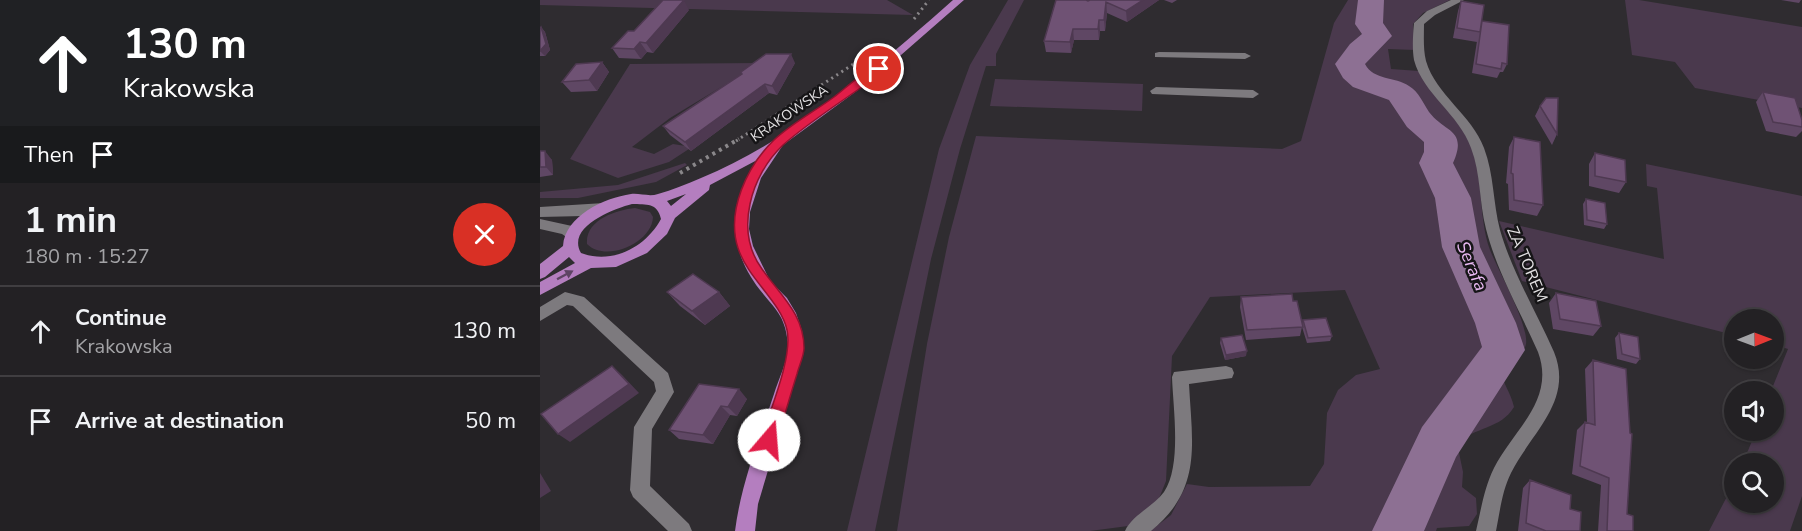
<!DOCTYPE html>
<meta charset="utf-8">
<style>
body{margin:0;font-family:"Nunito Sans",sans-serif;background:#2f2e31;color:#f1f3f6;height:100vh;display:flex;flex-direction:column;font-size:22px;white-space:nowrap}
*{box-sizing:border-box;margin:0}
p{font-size:20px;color:#a3a3a6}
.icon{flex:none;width:33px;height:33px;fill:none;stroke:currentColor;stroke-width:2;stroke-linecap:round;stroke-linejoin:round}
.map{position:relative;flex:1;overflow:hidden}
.drawer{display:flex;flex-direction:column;background:#232124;width:540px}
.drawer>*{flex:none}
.hud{background:#202124;color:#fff;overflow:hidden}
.needle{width:39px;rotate:89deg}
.buttons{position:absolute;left:1184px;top:309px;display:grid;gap:12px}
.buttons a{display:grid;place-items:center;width:60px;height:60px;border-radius:50%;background:#232124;box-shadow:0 2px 4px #0004,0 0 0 2px #403e41;font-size:30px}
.pin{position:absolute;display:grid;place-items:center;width:51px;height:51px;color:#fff;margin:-26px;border:3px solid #fff;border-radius:50%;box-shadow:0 2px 6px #0007}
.me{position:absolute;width:66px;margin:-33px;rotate:18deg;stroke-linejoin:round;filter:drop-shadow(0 0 4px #0008)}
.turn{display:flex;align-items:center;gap:21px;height:126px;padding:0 24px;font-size:27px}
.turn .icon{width:78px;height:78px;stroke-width:2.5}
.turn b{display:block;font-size:42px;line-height:51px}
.then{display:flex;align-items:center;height:57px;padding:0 24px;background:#0003;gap:12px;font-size:22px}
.round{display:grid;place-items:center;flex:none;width:63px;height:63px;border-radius:32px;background:#2f2e31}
.overview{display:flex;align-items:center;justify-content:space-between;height:102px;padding:0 24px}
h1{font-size:36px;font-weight:700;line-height:45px}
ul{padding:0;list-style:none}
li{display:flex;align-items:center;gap:18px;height:90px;padding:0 24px;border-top:2px solid #403e41}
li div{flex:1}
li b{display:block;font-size:22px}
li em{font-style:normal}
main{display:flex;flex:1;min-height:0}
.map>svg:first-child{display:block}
</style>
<main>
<section class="drawer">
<div class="hud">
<div class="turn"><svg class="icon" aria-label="ahead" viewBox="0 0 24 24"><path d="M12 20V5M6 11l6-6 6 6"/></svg><div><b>130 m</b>Krakowska</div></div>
<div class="then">Then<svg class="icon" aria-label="arrive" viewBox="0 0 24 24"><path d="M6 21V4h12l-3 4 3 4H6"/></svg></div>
</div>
<div class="overview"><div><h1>1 min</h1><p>180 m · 15:27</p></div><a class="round" style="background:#d93025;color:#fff"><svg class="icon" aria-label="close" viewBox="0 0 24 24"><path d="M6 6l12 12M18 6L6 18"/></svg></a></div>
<ul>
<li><svg class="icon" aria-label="ahead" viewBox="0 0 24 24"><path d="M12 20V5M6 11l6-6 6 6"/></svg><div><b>Continue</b><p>Krakowska</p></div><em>130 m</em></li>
<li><svg class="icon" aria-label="arrive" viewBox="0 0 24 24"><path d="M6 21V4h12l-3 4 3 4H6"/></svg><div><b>Arrive at destination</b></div><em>50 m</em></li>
</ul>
</section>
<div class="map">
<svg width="1262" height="531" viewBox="0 0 1262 531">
<rect width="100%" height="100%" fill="#2f2c30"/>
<path fill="#4a394d" d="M0,0h347l26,15 -373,-10z
M468,0h16l-28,54v12h-10l-26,83 -29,110 -56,272h-28l92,-382 31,-84z
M808,0h102l-27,13 -10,11 2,26 -27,-1 3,20 28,2c15,19 39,46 49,67 17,34 9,76 22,112 8,20 39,75 36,94 -2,11 -18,19 -26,25 3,15 11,24 14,38 -13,22 -39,20 -57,36l6,29 -1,15 14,11 1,16 -8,12 -32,2 -1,3h-286l21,-16 16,-31 22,3 101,-1 14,-22 3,-51 11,-23 18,-15 24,-6 -35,-79 -135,7 -38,59 -6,125 -10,25 -28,20 -38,5h-193l30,-187 22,-107 27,-101 306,13 19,-8 33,-118z
M1085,0h14l163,27v81l-107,-20 -20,-26 -43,-7z
M221,63l-91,55 -38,29 22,7 19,-10 19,3 -23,15 -51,16 -48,-19 60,-95z
M455,79l148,5 -1,27 -152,-5z
M145,163l2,2 -31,17 -78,16h-38v-6l78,-7z
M1106,164l156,32v300l-12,35h-81l25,-48v19h39v-38l-30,-1 13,-32 17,-1 -2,-39 17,-42 -15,-5v-24h-39v15l-212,-54 -23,-60 165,38 -7,-71 -10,-2z
M95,208l15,4 3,5c-1,26 -47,46 -66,27 -2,-24 29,-34 48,-36z"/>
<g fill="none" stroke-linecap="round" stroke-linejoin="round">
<path fill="#8d7093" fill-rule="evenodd" d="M818,0h26l-1,23 9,13 -27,28c9,17 30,12 44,22 10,6 14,17 20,26 16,21 39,17 24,51l18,35 9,49 36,76 9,27 -69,107 -32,74h-52l50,-104 60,-80 -7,-24 -33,-76 -7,-49 -16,-35 5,-11v-10l-17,-15 -18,-27 -36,-13 -10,-9 -8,-14 15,-20 12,-10 -7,-10z"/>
<path stroke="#8a878a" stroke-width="3" stroke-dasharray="2 4" stroke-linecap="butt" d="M374,19l15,-19
M196,141l145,-95"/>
<path stroke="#8a878a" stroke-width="4" stroke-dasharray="3 4.5" stroke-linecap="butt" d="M140,173l59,-34"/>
<path fill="#7d7a7e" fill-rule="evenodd" d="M911,0h13l-29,15 -11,9c0,12 -1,25 2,37 10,34 46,54 58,87 10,26 9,55 16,82 12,42 36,81 54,122 20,49 -23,81 -43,121 -9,18 -11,38 -15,58h-20c5,-21 8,-43 18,-63 19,-38 62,-68 44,-116 -18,-41 -41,-80 -52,-123 -7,-27 -5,-55 -15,-81 -12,-34 -48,-54 -57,-88 -2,-13 -1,-25 0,-37l13,-12z
M619,52l86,1 6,3 -6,3 -90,-2v-4z
M616,87l97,3 6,4 -6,4 -101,-4 -2,-3z
M64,203l5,1 2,4 -2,4 -26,4 -43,1v-10z
M0,219l32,7 7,10 -7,5 -10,-7 -22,-5z
M25,292l19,5 84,76 6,19 -22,37 -2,57 39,38 3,7h-24l-35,-34 -3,-7 4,-63 22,-36 -2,-9 -81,-76 -6,-1 -27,16v-14z
M686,366l6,2 2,5 -2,5 -43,6c3,59 14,105 -38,147h-26c7,-16 28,-24 39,-39 18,-27 9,-84 8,-115l2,-5z"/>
<path fill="#b47ebf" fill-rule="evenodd" d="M413,0h11l-87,76 -94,69 -22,33 -11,34 -1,17 4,17 17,35 17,17 9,15 6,18 2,19 -46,154 -3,27h-20c6,-47 24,-92 39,-137 4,-14 14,-33 14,-48 -2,-29 -11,-35 -28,-56 -35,-45 -29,-85 -1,-131l-49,26 -1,5 -34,28 -8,16 -20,19 -31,14 -25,1 -51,27v-13l35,-19 -6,-6 -24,20 -5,2v-15l23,-18c2,-30 41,-48 68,-52 9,-1 18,3 27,0 14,-4 29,-10 43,-16 95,-40 175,-110 252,-178zM146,194l-15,12 -4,-5zM92,204c15,1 25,-2 29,15 -15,28 -49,46 -80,34 -15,-26 32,-44 51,-49z"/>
</g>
<path fill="#5f4764" d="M550,0h69l-32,22 -20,-9 -2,18h-5l-1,9h-25l-3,13 -25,-1 -2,-11z
M624,0h13l-5,3z
M1241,0h20l-2,3z
M921,1l21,20 25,43 -4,8h-3l-3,6 -25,-5 5,-32v1l-24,-4 5,-27z
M149,10l-36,43 -6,-1 -6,7 -22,-1 -7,-10 22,-17z
M1,27l4,5 5,18 -5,6h-5v-28z
M62,62l7,10 -12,19 -26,1 -9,-10z
M255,63l-18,32 -8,-2 -78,58 -21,-16 -7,-9 79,-52z
M1223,92l39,28v11l-6,6 -30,-6 -10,-29z
M1000,106l17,28 -5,11 -17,-29z
M974,137l29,68 -6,11 -28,-6 -1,-26 -2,-1 3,-36z
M0,151l12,9 1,15 -13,2z
M1055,153l31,29 -7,11 -30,-7v-22z
M1046,199l21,25 -3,5 -20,-4 -1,-21z
M127,292h52l11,14 -25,19 -25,-19z
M1016,293l45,33 -8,10 -40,-7 -4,-26z
M701,297l52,4 9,23 1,-4 29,16 -2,5 -23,2 -5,-16 -2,9 -54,4 -6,-33z
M1079,333l21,26 -4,5 -19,-5 -2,-21z
M681,338l25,18 -21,4 -5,-17z
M1053,360l34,154 6,17h-35l3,-46 -29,-11 5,-44 8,-8h2l-2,-53z
M159,384l48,15 -10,17 -7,-1 -17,29 -34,-5 -10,-9z
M990,480l40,29 10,22h-62l5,-43z"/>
<path fill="#4e3951" d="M144,0l5,10 -36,43 -7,-10z
M603,0h16l-32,22 -1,-11z
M566,2l1,11 -2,18 -1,-11z
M559,20l1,11 -1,9 -1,-11z
M1,27l4,5 5,18 -5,6 -5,-5z
M533,29l1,11 -3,13 -1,-11z
M100,42l7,10 -6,7 -7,-10z
M251,54l4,9 -18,32 -5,-9z
M62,62l7,10 -12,19 -8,-11z
M225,84l4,9 -78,58 -6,-9z
M5,151l7,9 1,15 -7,-8z
M179,292l11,14 -25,19 -13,-14z
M707,351l-1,5 -21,4 1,-5z
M72,366l10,9 17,18 -69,49 -12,-8z
M199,389l8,10 -10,17 -9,-9z
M181,406l9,9 -17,29 -10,-9z
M0,473l11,18 -11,7z"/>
<path fill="#6f5274" stroke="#4e3951" stroke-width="1.5" d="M123,0h21l-38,43 -6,-1 -6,7 -22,-1 16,-17h6z
M516,0h30l2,1 2,-1h53l-17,11 -20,-9 -2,18h-5l-1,9h-25l-3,13 -26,-1z
M921,1l23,4 -4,27 -23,-4z
M942,21l27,4 -2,39 -5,-1 -1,6 -25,-5z
M1,27l5,17 -6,7v-23z
M226,54h25l-19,32 -7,-2 -80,58 -22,-16 79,-52 -1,-2z
M62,62l-13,18 -27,2 14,-18z
M1223,92l32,6 7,22v7l-29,-5z
M1006,98h12l-1,36 -17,-28z
M974,137l26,5 3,63 -29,-5 -1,-26 -2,-1z
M0,151h5l1,16h-6z
M1055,153l30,7 1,22 -31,-6z
M1046,199l19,4 2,21 -20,-4z
M153,274l26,18 -27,19 -25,-19z
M1016,293l40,8 5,25 -41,-7z
M752,294l1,7h4l6,26 -56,3 -6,-33z
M786,318l6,18 -24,2 -5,-18z
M1079,333l19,4 2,22 -18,-5z
M702,335l5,16 -21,4 -5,-17z
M1053,360l33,9 4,64 2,1 -5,80 6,2v15h-26l2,-53 -29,-12 5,-44 10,3z
M72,366l17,18 -71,50 -17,-20z
M159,384l40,5 -11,18 -7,-1 -18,29 -34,-5z
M990,480l41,15 -1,14 11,3 -1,19h-34l-20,-8z"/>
<defs><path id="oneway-solid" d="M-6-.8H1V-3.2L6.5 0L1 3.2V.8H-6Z" transform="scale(1.5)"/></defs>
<use fill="#5d4463" href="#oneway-solid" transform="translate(25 275) rotate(-28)"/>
<path fill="#e11d48" stroke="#92132f" stroke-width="1.5" d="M339,66l4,1v5c-31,23 -72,48 -100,73 -32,30 -49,86 -21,124 18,26 42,45 42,79 0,8 -5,18 -7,26 -7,22 -13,44 -20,66l-2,5 -6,3 -6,-3 -2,-5c8,-28 32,-82 26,-110 -6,-28 -39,-51 -49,-82 -12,-37 9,-82 36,-108 17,-16 41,-29 60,-43 13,-10 29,-26 45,-31z"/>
<g text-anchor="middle" stroke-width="5" stroke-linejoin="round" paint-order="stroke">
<g font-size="14" fill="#e4e2e4" stroke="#161517">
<text transform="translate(249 113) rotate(-34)" y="5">KRAKOWSKA</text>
</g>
<g font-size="16" fill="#e4e2e4" stroke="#161517">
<text transform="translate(988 264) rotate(67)" y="6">ZA TOREM</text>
</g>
<g font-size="18" font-style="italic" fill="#e9b9f2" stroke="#161517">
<text transform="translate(932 266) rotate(67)" y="6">Serafa</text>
</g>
</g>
</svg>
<div class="buttons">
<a><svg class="needle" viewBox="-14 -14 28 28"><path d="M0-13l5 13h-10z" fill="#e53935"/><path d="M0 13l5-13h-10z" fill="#a3a3a6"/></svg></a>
<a><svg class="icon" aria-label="sound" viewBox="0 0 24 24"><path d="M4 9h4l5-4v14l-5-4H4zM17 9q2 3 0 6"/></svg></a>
<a><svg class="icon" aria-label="search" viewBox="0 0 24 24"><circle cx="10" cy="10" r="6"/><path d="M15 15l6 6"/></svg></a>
</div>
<div class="pin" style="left:339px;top:69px;background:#d93025"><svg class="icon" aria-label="arrive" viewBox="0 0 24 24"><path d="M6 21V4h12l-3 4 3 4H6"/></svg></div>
<svg class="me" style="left:229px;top:440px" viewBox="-20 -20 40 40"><circle r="19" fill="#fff"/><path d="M0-13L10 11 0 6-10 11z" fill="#e11d48"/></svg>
</div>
</main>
